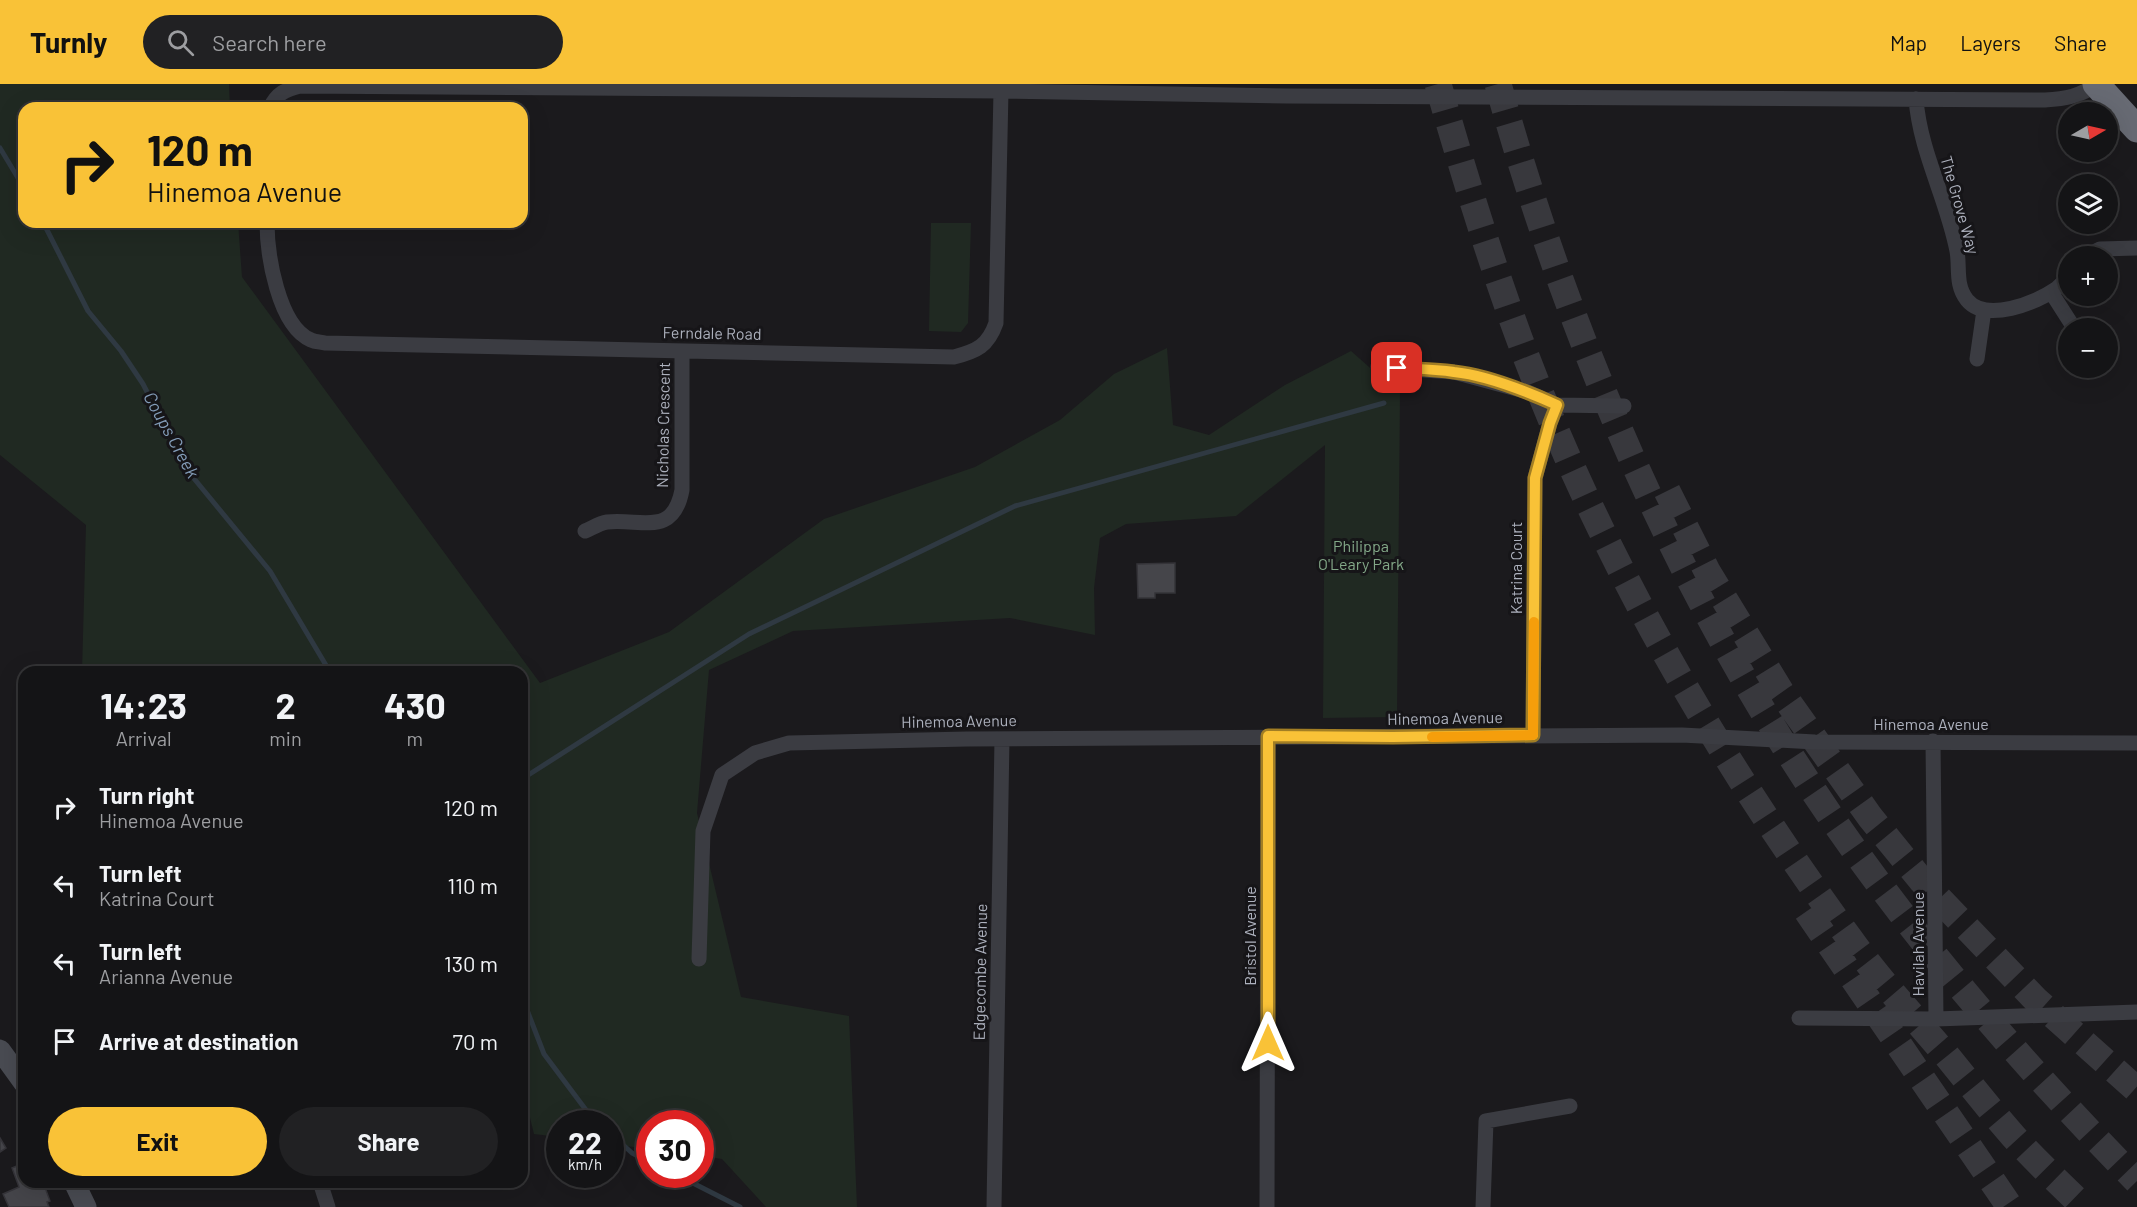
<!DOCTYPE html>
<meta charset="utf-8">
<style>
body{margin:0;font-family:Barlow,sans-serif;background:#212123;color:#f1f3f6;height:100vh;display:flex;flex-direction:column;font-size:22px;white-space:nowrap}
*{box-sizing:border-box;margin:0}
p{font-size:20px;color:#9d9ea1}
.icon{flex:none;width:33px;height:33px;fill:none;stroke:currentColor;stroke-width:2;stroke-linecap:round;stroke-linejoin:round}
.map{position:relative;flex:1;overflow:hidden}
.drawer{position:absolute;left:18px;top:582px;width:510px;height:522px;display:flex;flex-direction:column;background:#141416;border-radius:18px;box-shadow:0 6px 24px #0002,0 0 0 2px #333335}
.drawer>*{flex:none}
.top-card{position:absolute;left:18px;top:18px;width:510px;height:126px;border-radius:18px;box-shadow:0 6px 24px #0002,0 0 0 2px #333335;background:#f9c237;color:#111;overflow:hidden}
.needle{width:39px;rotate:81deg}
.controls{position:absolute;left:2058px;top:18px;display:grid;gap:12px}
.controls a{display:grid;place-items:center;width:60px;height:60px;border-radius:50%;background:#141416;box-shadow:0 6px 24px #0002,0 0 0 2px #333335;font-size:30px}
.speed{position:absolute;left:546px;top:1026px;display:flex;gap:12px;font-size:30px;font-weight:700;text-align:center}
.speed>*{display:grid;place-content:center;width:78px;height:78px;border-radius:50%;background:#141416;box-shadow:0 6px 24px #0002,0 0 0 2px #333335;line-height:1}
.speed small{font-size:15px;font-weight:400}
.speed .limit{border:9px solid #d22;background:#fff;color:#111}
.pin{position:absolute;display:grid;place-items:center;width:51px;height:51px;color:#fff;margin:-26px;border-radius:12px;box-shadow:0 3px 9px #0006}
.me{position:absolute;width:66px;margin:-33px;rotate:0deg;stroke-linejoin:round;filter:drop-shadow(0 0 4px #0008)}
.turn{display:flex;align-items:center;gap:21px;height:126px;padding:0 30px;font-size:27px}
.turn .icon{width:78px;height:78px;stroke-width:2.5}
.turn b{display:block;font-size:42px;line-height:51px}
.eta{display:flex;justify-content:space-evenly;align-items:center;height:102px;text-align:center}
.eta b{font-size:36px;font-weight:700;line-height:42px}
.primary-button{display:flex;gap:12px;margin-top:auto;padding:12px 30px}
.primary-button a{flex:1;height:69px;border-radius:36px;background:#f9c237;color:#111;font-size:24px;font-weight:700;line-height:69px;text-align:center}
.primary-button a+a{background:#212123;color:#f1f3f6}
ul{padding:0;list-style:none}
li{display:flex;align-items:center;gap:18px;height:78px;padding:0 30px}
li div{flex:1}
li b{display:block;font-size:22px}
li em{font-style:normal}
header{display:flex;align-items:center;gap:36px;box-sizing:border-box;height:84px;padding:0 30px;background:#f9c237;color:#111}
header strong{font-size:28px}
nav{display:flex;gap:33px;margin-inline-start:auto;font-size:21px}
.search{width:420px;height:54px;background:#212123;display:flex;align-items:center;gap:15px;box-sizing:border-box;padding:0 21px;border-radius:33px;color:#9d9ea1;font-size:22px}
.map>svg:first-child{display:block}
</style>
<header>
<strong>Turnly</strong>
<div class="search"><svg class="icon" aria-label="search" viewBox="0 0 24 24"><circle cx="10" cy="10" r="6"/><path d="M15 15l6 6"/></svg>Search here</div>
<nav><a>Map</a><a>Layers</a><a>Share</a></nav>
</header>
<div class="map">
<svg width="2137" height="1123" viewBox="0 0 2137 1123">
<rect width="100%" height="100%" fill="#1b1a1d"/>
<path fill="#202922" d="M0,0h229l1,24h-206v114h214l4,55 298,406 129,-51 155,-113 151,-52 85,-47 54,-46 53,-26 6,77 36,10 76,-50 66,-34 44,39 -2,2h7l-3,325 -74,1 2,-273 -89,71 -110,8 -26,14 -6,50 1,47 -85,-17 -217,13 -84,39 -12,143 44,184 108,19 8,191h-91l-44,-48 -21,-3 -1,-32h-50l-1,25 -38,-5 -1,-20h-50l-1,13 -25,-3 -12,-49v-413h-440l4,-147 -86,-70z
M931,139h40l-3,100 -7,9 -32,-1z"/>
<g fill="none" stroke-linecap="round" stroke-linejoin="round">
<path stroke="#2f3942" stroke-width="5" d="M0,64l24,40
M43,138l45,89 33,40 22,33 44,86 83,101 60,101
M522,695l227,-145 266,-128 369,-103
M522,913l22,57 45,60 11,10
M610,1049l22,20 18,9
M675,1090l65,33"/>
</g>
<path fill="#45454a" stroke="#353439" stroke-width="1.5" d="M1175,479v30h-20v5h-17l-1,-34z
M0,1054l6,10 -6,4z
M24,1079v19h19l7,19 -3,1 2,5h-40l-6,-13 16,-7 -7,-19z"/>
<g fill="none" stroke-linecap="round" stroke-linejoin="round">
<path stroke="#38383d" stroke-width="27" stroke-dasharray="27 14" stroke-linecap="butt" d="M1438,0c24,84 50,169 80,251 80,217 196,418 332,604 29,41 64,78 97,117 22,27 44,55 67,81 22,24 46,47 70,70
M1498,0c78,280 200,555 373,789 81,110 171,211 266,308
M1667,407l40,80 74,121 89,125 52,64 114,119 101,90
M1807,827l203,296"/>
<path stroke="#3b3c42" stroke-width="15" d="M296,0l4,2 701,5 286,5 758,4c21,-1 35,-4 52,-16
M1916,15c4,53 31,100 41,152 3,17 -2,34 10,49 19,23 69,3 89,-11 5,-4 9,-9 12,-14
M270,24c7,-15 15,-18 30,-22
M267,138c0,32 11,104 44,118 4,2 10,2 14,3l629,14c23,-6 34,-11 42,-34l5,-232
M2086,172l14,-7 37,-1
M2051,208l23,36
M1977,275l7,-49
M1378,283l76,5 74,20 29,13 67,1
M585,447c7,-3 15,-8 22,-9 34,-4 66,16 75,-32v-139
M1533,651l2,-257 15,-55 7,-18
M1933,657l3,278 201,-7
M699,875l4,-128 19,-56 33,-22 34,-10 178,-4 715,-4 133,7 322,1
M1799,934l137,1
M320,1098l8,25
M994,1123l8,-468
M1267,1123l1,-470
M1483,1123l3,-86 84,-15"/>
<path stroke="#494b52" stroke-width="21" d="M0,966l24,33
M74,1098l12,25"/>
<path stroke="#676a73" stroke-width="27" d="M2096,0l41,45"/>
</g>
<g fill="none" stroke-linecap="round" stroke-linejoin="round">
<g stroke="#a27e24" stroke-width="15">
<path id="route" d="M1268,959v-307l125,1 140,-2 2,-257 15,-55 7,-18c-29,-13 -72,-30 -103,-33 -19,-3 -38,-3 -57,-4"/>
</g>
<use href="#route" stroke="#f9c237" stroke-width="10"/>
<path stroke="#f59e0b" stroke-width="10" d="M1432,653l101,-2 1,-113"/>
</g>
<g text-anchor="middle" stroke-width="6" stroke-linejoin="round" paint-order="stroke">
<g font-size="16" fill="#adb1bd" stroke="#161518">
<text transform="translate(1960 121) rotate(74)" y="6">The Grove Way</text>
<text transform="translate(712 249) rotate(1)" y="6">Ferndale Road</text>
<text transform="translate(663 341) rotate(-89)" y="6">Nicholas Crescent</text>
<text transform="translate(1516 484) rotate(-90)" y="6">Katrina Court</text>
<text transform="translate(1445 634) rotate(-1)" y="6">Hinemoa Avenue</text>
<text transform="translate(959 637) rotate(-1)" y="6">Hinemoa Avenue</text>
<text x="1931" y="646">Hinemoa Avenue</text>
<text transform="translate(1250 852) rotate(-90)" y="6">Bristol Avenue</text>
<text transform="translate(1918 860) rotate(-90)" y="6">Havilah Avenue</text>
<text transform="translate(980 888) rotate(-89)" y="6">Edgecombe Avenue</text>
</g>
<g font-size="16" fill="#83a888" stroke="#161518">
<text x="1361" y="468">Philippa<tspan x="1361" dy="18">O'Leary Park</tspan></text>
</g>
<g font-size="18" font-style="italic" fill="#839cb8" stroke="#161518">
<text transform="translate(171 351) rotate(61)" y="6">Coups Creek</text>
</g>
</g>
</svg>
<div class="controls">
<a><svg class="needle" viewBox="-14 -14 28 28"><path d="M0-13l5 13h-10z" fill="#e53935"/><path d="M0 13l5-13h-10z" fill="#9d9ea1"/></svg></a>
<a><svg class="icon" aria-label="layers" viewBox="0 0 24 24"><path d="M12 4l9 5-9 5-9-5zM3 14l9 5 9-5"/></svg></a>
<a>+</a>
<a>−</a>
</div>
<div class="speed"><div>22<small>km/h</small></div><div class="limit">30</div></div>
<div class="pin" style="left:1397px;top:284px;background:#d93025"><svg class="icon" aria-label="arrive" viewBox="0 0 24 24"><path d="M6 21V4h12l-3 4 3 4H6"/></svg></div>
<svg class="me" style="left:1268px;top:959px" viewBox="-20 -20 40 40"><path d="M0-17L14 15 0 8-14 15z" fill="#f9c237" stroke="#fff" stroke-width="4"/></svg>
<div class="top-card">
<div class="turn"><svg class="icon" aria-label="right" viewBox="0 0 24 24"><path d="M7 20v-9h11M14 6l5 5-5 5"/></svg><div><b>120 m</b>Hinemoa Avenue</div></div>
</div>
<section class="drawer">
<div class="eta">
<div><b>14:23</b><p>Arrival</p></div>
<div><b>2</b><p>min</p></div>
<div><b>430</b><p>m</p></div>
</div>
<ul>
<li><svg class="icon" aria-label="right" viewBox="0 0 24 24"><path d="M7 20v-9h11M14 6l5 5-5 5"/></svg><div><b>Turn right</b><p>Hinemoa Avenue</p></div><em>120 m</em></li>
<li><svg class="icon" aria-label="left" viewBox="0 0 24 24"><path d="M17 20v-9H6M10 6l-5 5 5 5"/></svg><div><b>Turn left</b><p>Katrina Court</p></div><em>110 m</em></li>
<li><svg class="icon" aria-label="left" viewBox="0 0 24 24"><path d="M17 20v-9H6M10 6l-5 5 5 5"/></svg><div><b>Turn left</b><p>Arianna Avenue</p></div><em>130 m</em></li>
<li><svg class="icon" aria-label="arrive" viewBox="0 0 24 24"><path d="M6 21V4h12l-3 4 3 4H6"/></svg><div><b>Arrive at destination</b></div><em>70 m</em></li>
</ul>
<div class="primary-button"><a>Exit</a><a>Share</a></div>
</section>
</div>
